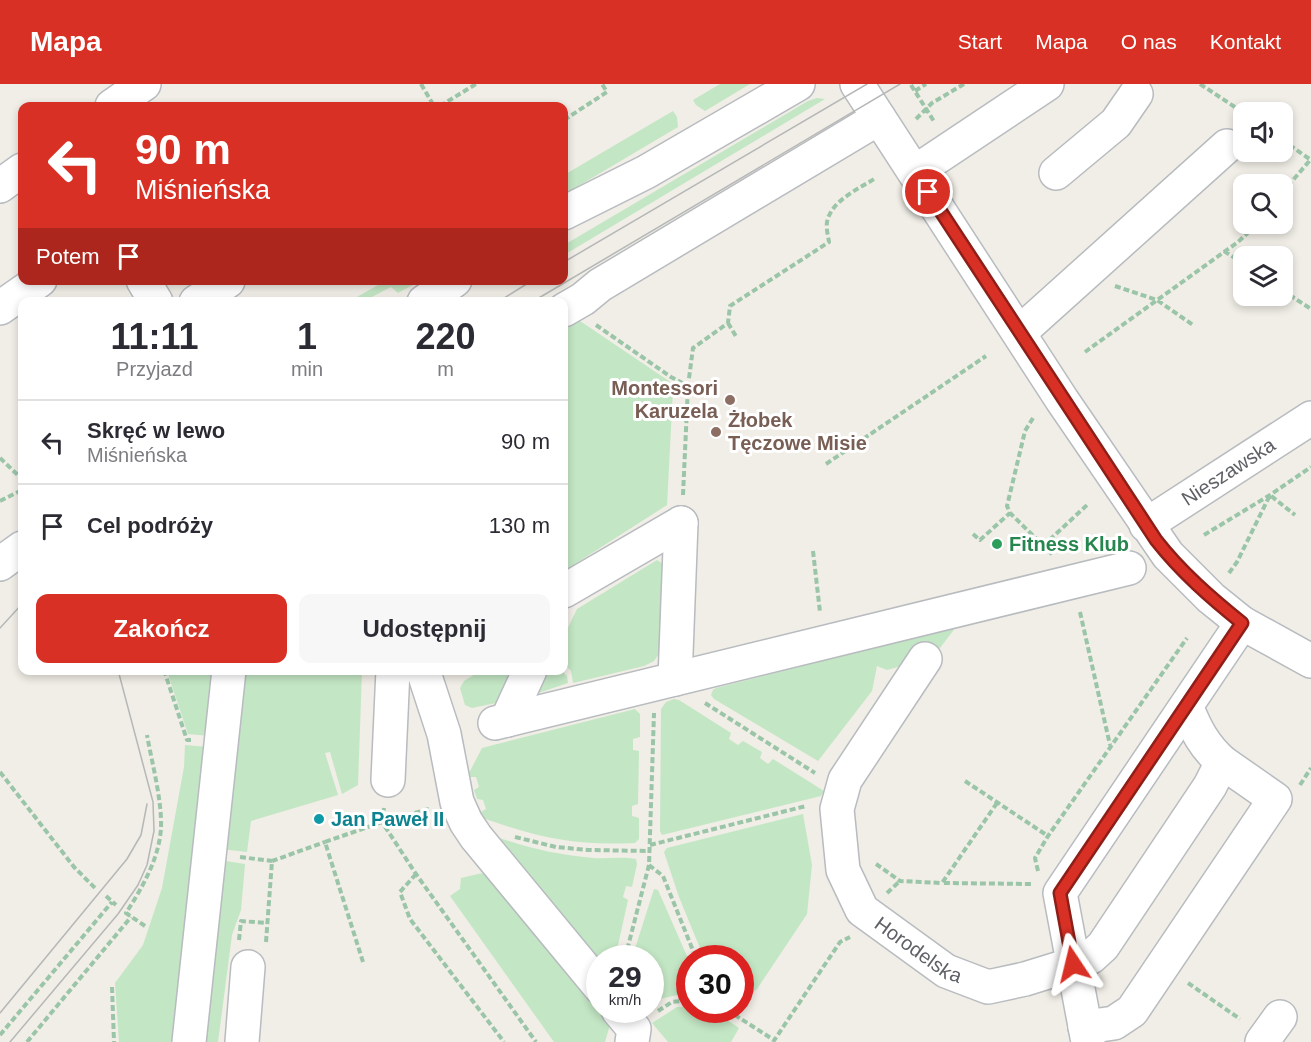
<!DOCTYPE html>
<html lang="pl">
<meta charset="utf-8">
<style>
body{margin:0;font-family:Helvetica,sans-serif;background:#f7f7f7;color:#2b2b33;height:100vh;display:flex;flex-direction:column;font-size:22px;white-space:nowrap}
*{box-sizing:border-box;margin:0}
p{font-size:20px;color:#7c7c81}
.icon{flex:none;width:33px;height:33px;fill:none;stroke:currentColor;stroke-width:2;stroke-linecap:round;stroke-linejoin:round}
.map{position:relative;flex:1;overflow:hidden}
.side{position:absolute;left:18px;top:213px;width:550px;height:378px;display:flex;flex-direction:column;background:#fff;border-radius:12px;box-shadow:0 3px 9px #0003}
.side>*{flex:none}
.guide{position:absolute;left:18px;top:18px;width:550px;height:183px;border-radius:12px;box-shadow:0 3px 9px #0003;background:#d93025;color:#fff;overflow:hidden}
.controls{position:absolute;left:1233px;top:18px;display:grid;gap:12px}
.controls a{display:grid;place-items:center;width:60px;height:60px;border-radius:12px;background:#fff;box-shadow:0 3px 9px #0003;font-size:30px}
.speed{position:absolute;left:586px;top:861px;display:flex;gap:12px;font-size:30px;font-weight:700;text-align:center}
.speed>*{display:grid;place-content:center;width:78px;height:78px;border-radius:50%;background:#fff;box-shadow:0 3px 9px #0003;line-height:1}
.speed small{font-size:15px;font-weight:400}
.speed .limit{border:9px solid #d22;background:#fff;color:#111}
.pin{position:absolute;display:grid;place-items:center;width:51px;height:51px;color:#fff;margin:-26px;border:3px solid #fff;border-radius:50%;box-shadow:0 2px 6px #0007}
.me{position:absolute;width:66px;margin:-33px;rotate:350deg;stroke-linejoin:round;filter:drop-shadow(0 0 4px #0008)}
.turn{display:flex;align-items:center;gap:21px;height:126px;padding:0 18px;font-size:27px}
.turn .icon{width:78px;height:78px;stroke-width:2.5}
.turn b{display:block;font-size:42px;line-height:51px}
.then{display:flex;align-items:center;height:57px;padding:0 18px;background:#0003;gap:12px;font-size:22px}
.eta{display:flex;justify-content:space-evenly;align-items:center;height:102px;text-align:center}
.eta b{font-size:36px;font-weight:700;line-height:42px}
.action{display:flex;gap:12px;margin-top:auto;padding:12px 18px}
.action a{flex:1;height:69px;border-radius:12px;background:#d93025;color:#fff;font-size:24px;font-weight:700;line-height:69px;text-align:center}
.action a+a{background:#f7f7f7;color:#2b2b33}
ul{padding:0;list-style:none}
li{display:flex;align-items:center;gap:18px;height:84px;padding:0 18px;border-top:2px solid #e1e1e2}
li div{flex:1}
li b{display:block;font-size:22px}
li em{font-style:normal}
header{display:flex;align-items:center;gap:36px;box-sizing:border-box;height:84px;padding:0 30px;background:#d93025;color:#fff}
header strong{font-size:28px}
nav{display:flex;gap:33px;margin-inline-start:auto;font-size:21px}
.map>svg:first-child{display:block}
</style>
<header>
<strong>Mapa</strong>
<nav><a>Start</a><a>Mapa</a><a>O nas</a><a>Kontakt</a></nav>
</header>
<div class="map">
<svg width="1311" height="958" viewBox="0 0 1311 958">
<rect width="100%" height="100%" fill="#f0eee6"/>
<path fill="#c3e6c4" d="M720,0h30l-45,27 -9,-6 -3,-5z
M817,14l8,1 -261,156v-10l244,-144z
M673,27l4,6 1,10 -108,64 -6,-2v-14z
M385,197h35l-22,12 -7,-6 -27,14h-14z
M580,237l89,60 4,8 -6,116 -103,66v-241z
M657,476l6,4 -2,87 -7,10 -10,5 -71,17 -2,-12 -7,-7v-28l13,-27z
M956,543l-23,30 -46,13 -10,-4 -5,25 -54,70 -104,-62 -3,-4 2,-5 3,-2z
M167,587h50l-7,65 -22,-2z
M240,587h122l-4,114 -16,9 -12,-42 -5,1 13,42 -87,26 -4,31 -26,-3z
M480,587h36l-15,31 -29,6 -7,-3 -5,-17 4,-7z
M548,587h14l5,5 1,7 -30,10z
M674,615l5,1 52,33 -2,6 9,6 5,-4 19,11 -2,6 8,6 5,-5 51,32 -3,5 -159,39 -2,-4 1,-122 5,-7z
M635,625l5,5v23l-7,2v11l6,1 -1,53 -6,2v10l7,2v21l-4,4c-58,3 -97,-5 -152,-25l-2,-6 5,-3 -3,-9 -6,-1 -3,-9 5,-3 -3,-10h-6l-1,-4 13,-25z
M185,661l23,2 -27,295h-62l-4,-59 28,-38 19,-57 22,-121z
M803,730l9,51 -5,49 -50,75 -16,12v-43h-37l-25,-61 -15,-45 3,-4z
M492,751c33,13 67,20 101,23 14,1 29,-2 43,1l1,5 -5,23 -6,-1 -3,11 5,3 -12,54 -7,4h-9v6z
M219,776l26,4 -4,46 -9,25 -14,107h-20z
M487,788l113,132v6h5l7,8 -7,24h-51l-104,-146 10,-7 1,-11z
M654,805l4,1 32,73v29l-30,7 -9,6v-47h-19z
M677,923h13v3c19,0 34,7 49,18l-8,14h-63l-16,-19z"/>
<g fill="none" stroke-linecap="round" stroke-linejoin="round">
<g stroke="#b8bbbf" stroke-width="36">
<g id="minor">
<path d="M857,0l205,316 106,155 43,43 31,25 69,38"/>
<path d="M112,22l32,-22"/>
<path d="M915,88l132,-88"/>
<path d="M1056,89l60,-50 20,-29"/>
<path d="M0,102l22,-16"/>
<path d="M564,129l82,-41 152,-88"/>
<path d="M143,196l13,22"/>
<path d="M196,218l32,-21"/>
<path d="M424,218l31,-22"/>
<path d="M0,224l40,-28"/>
<path d="M564,226l19,-11 17,-14 279,-167"/>
<path d="M1019,249l208,-187"/>
<path id="s1" d="M1146,441l165,-107"/>
<path d="M0,480l22,-16"/>
<path d="M564,507l117,-68"/>
<path id="s2" d="M925,575l-80,121 -8,29 6,61 19,40 84,61 42,16 37,-8 55,-17 11,-5 12,-11 107,-160 12,-24c-18,-16 -26,-32 -35,-54"/>
<path d="M423,586l21,64 13,68 9,20 10,15 124,150"/>
<path d="M675,595l6,-156"/>
<path d="M507,636l23,-50"/>
<path d="M495,639l634,-155"/>
<path d="M388,696l5,-110"/>
<path d="M618,926l16,19 -2,13"/>
<path d="M1085,943l29,-4 18,-12 143,-212 -53,-37"/>
<path d="M189,958l40,-372"/>
<path d="M242,958l6,-75"/>
<path d="M1088,958l-28,-149 182,-270"/>
<path d="M1262,958l18,-25"/>
</g>
</g>
<path stroke="#9bc5a8" stroke-width="4" stroke-dasharray="6 3" stroke-linecap="butt" d="M421,0l13,22
M1200,0l44,29
M911,1l24,38
M915,7l11,-7
M440,22l36,-22
M916,35l16,-16 32,-19
M564,36l43,-28 -5,-8
M1282,56l29,20
M1282,109l29,-34
M1224,167l20,13
M1115,202l42,14 36,25
M1282,206l29,19
M728,239l9,15
M596,241l75,52 17,9
M1085,268l153,-110 19,-18
M1033,334l-8,13 -18,75 3,7 44,43
M0,374l22,21
M826,380l160,-108
M683,411l5,-109 5,-38 35,-25 2,-17 99,-64c-1,-6 -3,-14 -2,-20 4,-21 31,-33 47,-43
M0,417l22,-11
M973,450l7,6 30,-27
M1204,451l66,-40 41,-28
M1043,462l44,-41
M813,467l7,61
M1229,489l8,-11 33,-67 25,20
M1080,528l30,133
M164,586l23,70h4
M705,619l110,70
M0,688l74,95 22,22
M965,697l83,55
M1300,701l11,-17
M997,719l-55,80 90,1
M429,725l-47,13 34,52 120,168
M515,753l41,10 32,3 62,1
M650,761l156,-39
M240,773l32,4
M876,780l24,17 42,2
M649,781l14,11 33,82
M1038,787l-3,-13 13,-22 139,-198
M416,790l-16,18 10,27 94,123
M887,809l13,-12
M106,812l10,9
M145,842l-19,-13c16,-25 33,-54 35,-85 1,-28 -9,-65 -14,-93
M239,856l2,-19 25,2
M266,858l6,-81 53,-19
M625,874l24,-93 5,-152
M363,878l-38,-120 57,-20 2,-14
M1188,899l52,36
M112,903l2,55
M727,926l47,30
M658,927l14,-9 18,-2
M0,951l112,-133
M27,958l104,-125
M773,958l67,-100 10,-5"/>
<use href="#minor" stroke="#fff" stroke-width="33"/>
<path stroke="#b6b7b7" stroke-width="1.5" d="M564,178l303,-178
M498,218l35,-22
M532,218l368,-218
M0,544l22,-24
M0,929l127,-154 14,-24 6,-31
M10,958l108,-128 20,-29 9,-20 7,-34 -1,-29 -35,-132"/>
</g>
<g fill="none" stroke-linecap="round" stroke-linejoin="round">
<g stroke="#8d1f18" stroke-width="15">
<path id="route" d="M928,108l228,348c25,32 55,58 86,83l-182,270 13,71"/>
</g>
<use href="#route" stroke="#d93025" stroke-width="10"/>
</g>
<g fill="#8d6e63" stroke="#fff" stroke-width="2">
<circle cx="730" cy="316" r="6"/>
<circle cx="716" cy="348" r="6"/>
</g>
<circle fill="#2e9e5b" stroke="#fff" stroke-width="2" cx="997" cy="460" r="6"/>
<circle fill="#0f9aa8" stroke="#fff" stroke-width="2" cx="319" cy="735" r="6"/>
<g text-anchor="middle" stroke-width="6" stroke-linejoin="round" paint-order="stroke">
<g font-size="20" font-weight="bold" fill="#785e54" stroke="#fff" text-anchor="end">
<text x="718" y="311">Montessori<tspan x="718" dy="23">Karuzela</tspan></text>
<text x="728" y="343" text-anchor="start">Żłobek<tspan x="728" dy="23">Tęczowe Misie</tspan></text>
</g>
<g font-size="20" fill="#5e6166" stroke="#fff">
<text dy="7" stroke="none"><textPath href="#s1" startOffset="98">Nieszawska</textPath></text>
<text dy="7" stroke="none"><textPath href="#s2" startOffset="350">Horodelska</textPath></text>
</g>
<g font-size="20" font-weight="bold" fill="#27864d" stroke="#fff" text-anchor="start">
<text x="1009" y="467">Fitness Klub</text>
</g>
<g font-size="20" font-weight="bold" fill="#0d838f" stroke="#fff" text-anchor="start">
<text x="331" y="742">Jan Paweł II</text>
</g>
</g>
</svg>
<div class="controls">
<a><svg class="icon" aria-label="sound" viewBox="0 0 24 24"><path d="M4 9h4l5-4v14l-5-4H4zM17 9q2 3 0 6"/></svg></a>
<a><svg class="icon" aria-label="search" viewBox="0 0 24 24"><circle cx="10" cy="10" r="6"/><path d="M15 15l6 6"/></svg></a>
<a><svg class="icon" aria-label="layers" viewBox="0 0 24 24"><path d="M12 4l9 5-9 5-9-5zM3 14l9 5 9-5"/></svg></a>
</div>
<div class="speed"><div>29<small>km/h</small></div><div class="limit">30</div></div>
<div class="pin" style="left:928px;top:108px;background:#d93025"><svg class="icon" aria-label="arrive" viewBox="0 0 24 24"><path d="M6 21V4h12l-3 4 3 4H6"/></svg></div>
<svg class="me" style="left:1073px;top:880px" viewBox="-20 -20 40 40"><path d="M0-17L14 15 0 8-14 15z" fill="#d93025" stroke="#fff" stroke-width="4"/></svg>
<div class="guide">
<div class="turn"><svg class="icon" aria-label="left" viewBox="0 0 24 24"><path d="M17 20v-9H6M10 6l-5 5 5 5"/></svg><div><b>90 m</b>Miśnieńska</div></div>
<div class="then">Potem<svg class="icon" aria-label="arrive" viewBox="0 0 24 24"><path d="M6 21V4h12l-3 4 3 4H6"/></svg></div>
</div>
<section class="side">
<div class="eta">
<div><b>11:11</b><p>Przyjazd</p></div>
<div><b>1</b><p>min</p></div>
<div><b>220</b><p>m</p></div>
</div>
<ul>
<li><svg class="icon" aria-label="left" viewBox="0 0 24 24"><path d="M17 20v-9H6M10 6l-5 5 5 5"/></svg><div><b>Skręć w lewo</b><p>Miśnieńska</p></div><em>90 m</em></li>
<li><svg class="icon" aria-label="arrive" viewBox="0 0 24 24"><path d="M6 21V4h12l-3 4 3 4H6"/></svg><div><b>Cel podróży</b></div><em>130 m</em></li>
</ul>
<div class="action"><a>Zakończ</a><a>Udostępnij</a></div>
</section>
</div>
